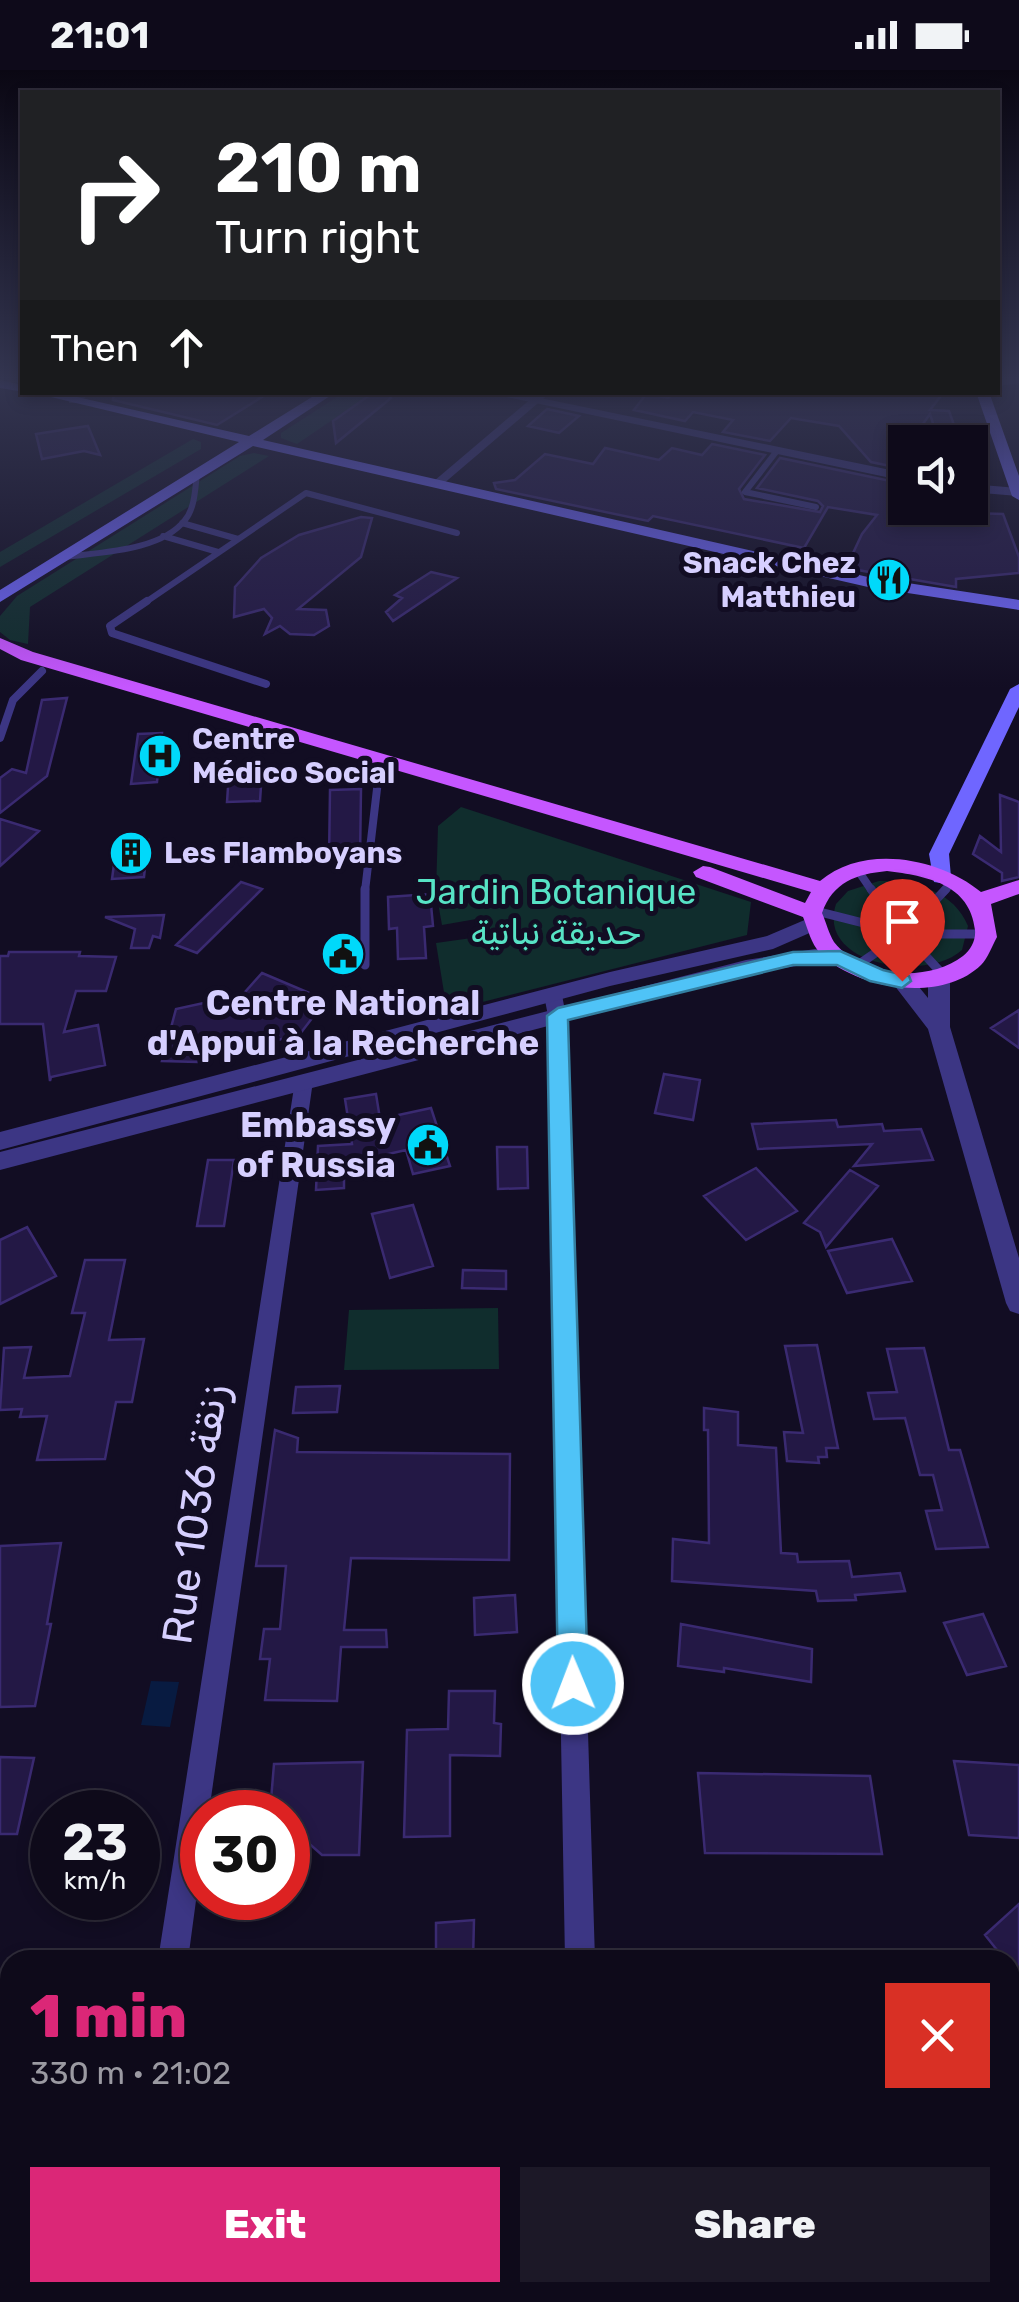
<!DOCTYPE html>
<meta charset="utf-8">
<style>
body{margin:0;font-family:Rubik,Cairo,sans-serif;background:#1c1827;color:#f1f3f6;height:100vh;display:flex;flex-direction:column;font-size:38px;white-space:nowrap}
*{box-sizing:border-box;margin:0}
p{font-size:32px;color:#9b9aa2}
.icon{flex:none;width:55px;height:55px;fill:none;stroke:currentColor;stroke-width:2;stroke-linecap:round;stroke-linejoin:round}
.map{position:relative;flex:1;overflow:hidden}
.side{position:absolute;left:0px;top:1880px;width:1020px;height:352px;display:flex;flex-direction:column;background:#0e0a1a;border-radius:30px 30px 0 0;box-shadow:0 5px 15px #0003,0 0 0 2px #2e2b39}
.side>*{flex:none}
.banner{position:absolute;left:20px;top:20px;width:980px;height:305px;border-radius:0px;box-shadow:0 5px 15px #0003,0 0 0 2px #2e2b39;background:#202124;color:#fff;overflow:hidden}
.buttons{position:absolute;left:888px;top:355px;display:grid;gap:20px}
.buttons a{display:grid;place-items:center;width:100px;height:100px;border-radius:0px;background:#0e0a1a;box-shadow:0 5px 15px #0003,0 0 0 2px #2e2b39;font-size:50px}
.speed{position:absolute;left:30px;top:1720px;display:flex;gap:20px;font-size:50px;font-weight:700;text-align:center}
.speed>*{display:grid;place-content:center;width:130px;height:130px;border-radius:50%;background:#0e0a1a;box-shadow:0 5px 15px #0003,0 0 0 2px #2e2b39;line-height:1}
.speed small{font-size:25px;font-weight:400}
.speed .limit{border:15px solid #d22;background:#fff;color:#111}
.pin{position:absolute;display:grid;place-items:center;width:85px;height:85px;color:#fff;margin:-102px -42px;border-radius:50% 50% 50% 0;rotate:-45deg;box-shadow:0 0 10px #0007}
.pin .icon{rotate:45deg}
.me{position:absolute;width:110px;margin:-55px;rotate:359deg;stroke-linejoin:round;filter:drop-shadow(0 0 8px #0008)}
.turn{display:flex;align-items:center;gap:35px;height:210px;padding:0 30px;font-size:45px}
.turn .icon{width:130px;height:130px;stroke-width:2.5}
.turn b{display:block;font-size:70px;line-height:85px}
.then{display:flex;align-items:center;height:95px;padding:0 30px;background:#0003;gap:20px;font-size:38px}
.round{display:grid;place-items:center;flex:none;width:105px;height:105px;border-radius:0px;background:#1c1827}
.overview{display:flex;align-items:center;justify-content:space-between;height:170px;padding:0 30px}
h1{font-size:60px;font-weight:800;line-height:75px;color:#db2777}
.cta{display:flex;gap:20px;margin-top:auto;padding:20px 30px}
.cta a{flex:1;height:115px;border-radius:0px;background:#db2777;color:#fff;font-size:40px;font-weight:800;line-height:115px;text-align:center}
.cta a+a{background:#1c1827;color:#f1f3f6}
.status{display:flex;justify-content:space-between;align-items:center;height:70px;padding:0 50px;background:#0e0a1a;direction:ltr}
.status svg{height:28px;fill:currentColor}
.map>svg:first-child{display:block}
</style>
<div class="status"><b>21:01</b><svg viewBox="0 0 49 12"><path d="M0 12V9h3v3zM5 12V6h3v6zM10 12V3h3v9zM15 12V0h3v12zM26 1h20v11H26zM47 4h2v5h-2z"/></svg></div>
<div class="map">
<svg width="1019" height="2232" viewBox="0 0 1019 2232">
<rect width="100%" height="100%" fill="#120d23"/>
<path fill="#102d2d" d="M345,322l27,1 -75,51 -16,-6v-5z
M193,369l8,3v7l-201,118v-15z
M254,383l15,3 -239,151 -2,37 -18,-4 -10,-8v-16l17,-20 223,-140z
M461,737l290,95 -4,33 -300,76 -11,-68 50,-7 -4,-18 -40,7 -6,-33 2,-66z
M879,811c35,-1 75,10 89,45l-6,24c-36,33 -146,15 -126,-46l12,-13z
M498,1238l1,61 -155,1 5,-60z"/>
<path fill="#081b41" d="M151,1611l28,1 -9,45 -29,-2z"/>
<path fill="#231845" stroke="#3a2a71" stroke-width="2.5" d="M114,322h156l-53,33 -104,-25z
M374,322h12l5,6 -55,45 -3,-22z
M674,322h270l-14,18 19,1 11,31h-21l-9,-28 -15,21 -10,-2v36l-34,-7 -32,-36 -48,-8 -21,23 -47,-9 10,-12 -40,-8 -8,9 -51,-11 13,-17 21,5z
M547,339l32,7 -20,17 -31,-7z
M88,356l12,29 -16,-4 -42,8 -6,-25z
M712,374l53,11 -26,34 5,10 76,13 3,-6 -5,-5 -61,-13 23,-30 125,26v17l-3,-3 -4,10h69l4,5 32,1 16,43v16l-63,6v8l-110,-19 16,-34 15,-19 -49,-8 -24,41 -151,-32 -5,5 -152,-32 -2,-6 21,-3 30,-26 48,10 12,-16 54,12 13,-12 30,7z
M361,447l11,1 -11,39 -63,52 28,1 3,16 -15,9 -24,-1 -10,-8 -15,8 7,-16 -8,-9 -30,8 1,-30 26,-29 38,-23z
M431,502l26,6 -64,43 -7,-9 16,-14 -7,-3z
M67,628l-20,78 -47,37v-35l12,-9 14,4 16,-73z
M162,663l-5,49 -26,2 7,-50z
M262,701l-2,30 -33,1 2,-29z
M361,719l-1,70 -31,2 1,-71z
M1000,725l19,7v75l-17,4v-8l-29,-19 7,-18 21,16z
M0,749l39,12 -39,35z
M148,770l-4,37 -32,2 5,-37z
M241,812l21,7 -65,64 -21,-8z
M430,824l3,32 -9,1 2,31 -28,1 -1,-31 -8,1 -1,-32z
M164,845l-4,23 -7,-2 -4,12h-18l4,-19 -30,-12z
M9,882h71l-1,4 37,1 -10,34h-30l-12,41 34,-7 7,40 -54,12 -1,4 -7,-57h-43v-68h8z
M262,903l64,27 -26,34 -102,28 -36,-1 14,-52 37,-8 -1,-9 25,9z
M1019,940v38l-28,-20z
M664,1004l36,6 -7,40 -38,-7z
M376,1024l4,25 51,-11 19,58 -37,8 -7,-24 -62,14v24l-28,2 2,-44 34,-2 -7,-45z
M836,1050l2,7 44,-3 2,7 37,-2 12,31 -79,6 18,-22 -114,5 -6,-25z
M497,1077h30l1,41 -30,1z
M208,1090h26l-10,66h-27z
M756,1098l41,43 -51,29 -42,-44z
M850,1100l28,16 -52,61 -6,-15 -16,-9z
M413,1135l20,61 -43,12 -18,-64z
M27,1157l29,49 -56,28v-64z
M892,1169l20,42 -65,12 -19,-42z
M85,1190h40l-16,80 35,-1 -12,63h-16l-11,57 -68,1 10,-44 -27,1 2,-8 -22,1 4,-62 27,-1 -7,31 46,-2 15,-63h-13z
M463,1200l43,1v18l-44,-1z
M817,1275l21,103h-12l1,9h-9l1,6 -32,-2 -3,-29 19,1 -18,-87z
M924,1278l25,102h11l28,97 -52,2 -10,-38 16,-1 -9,-35h-13l-15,-57 -31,1 -6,-26 29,-1 -10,-43z
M340,1316l-3,26 -44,1 3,-26z
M704,1338l34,4v33l38,3 5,105 16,1 1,8 51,-1 3,16 48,-4 5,18 -50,4 1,5 -38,1 -2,-10 -144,-10 1,-42 36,4 -1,-113h-4z
M275,1360l23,8 -1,14 213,2 -1,106 -158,-2 -7,72h42l1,17h-46l-4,54 -72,-1 5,-41h-10l4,-30h16l6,-63h-30z
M61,1473l-14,81h4l-16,82 -35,1v-161z
M515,1525l2,37 -42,3 -1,-37z
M983,1544l23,52 -39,9 -23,-52z
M681,1554l131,25 -1,33 -87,-14v4l-46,-6z
M449,1621h46l-1,32 7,1 -1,32 -50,-1v81l-46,1 3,-107 41,-1z
M0,1687l34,1 -17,76h-17z
M954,1691l65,4v73l-50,-3z
M363,1692l-4,93h-37l-34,-30v-13h-18l4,-48z
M698,1703l172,3 12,78 -177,-1z
M1019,1834v74l-9,-18h-5l-20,-25z
M474,1850l-1,40h-37v-37z"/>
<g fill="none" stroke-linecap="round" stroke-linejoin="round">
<path stroke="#3c3684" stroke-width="6" d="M776,382l-31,40 71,15
M182,453l56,16
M163,466l55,16
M65,487c36,-5 96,-6 120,-37 10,-12 10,-31 12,-46
M143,534l163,-111 151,40"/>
<path stroke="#3c3684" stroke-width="8" d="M147,531l-37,25 2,7 154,51
M0,668l13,-38 29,-29
M857,799l15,22
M365,821l14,-119
M944,821l8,-9"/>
<path stroke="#3c3684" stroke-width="9" d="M871,819l23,33
M812,840l75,19
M907,851l13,9 -3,10 -16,2 -11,-6 -2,-10z
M913,854l33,-35
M920,864h64
M913,872l33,36
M365,895v-76
M855,897l39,-27"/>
<path fill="#3c3684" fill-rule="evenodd" d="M80,322h13l-16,11h-8v-4z
M539,322h12l-109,93h-8v-4z
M553,919l9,6 4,21 29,944h-30l-17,-944 -4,-21z
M304,1004l9,7 -104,731h-7v44l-14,104h-30l137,-879z
M106,2222h34l-1,10h-34z
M571,2222h34v10h-34z"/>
<path fill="#3c3684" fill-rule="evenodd" d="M1019,306v7l-21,3v-8z
M483,322h28l394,81v8z
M970,414l49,4v8l-49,-4z
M814,846l7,2 4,5 -4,5 -48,21 -163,37 -610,164v-18l610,-160 157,-36z
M815,879l25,2 11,7 -11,7 -25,-2 -69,11 -746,196v-18l746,-192z
M939,903l11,7v47l69,231v56l-9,-3 -4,-8 -78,-274 -37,-48 11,-7 8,2 18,22v-18z"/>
<path fill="#6f66ff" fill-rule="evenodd" d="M0,310l22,5 2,7 -24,-4z
M30,322h25l194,44 71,-44h16l-73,48 605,137 151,23v10l-151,-23 -615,-141 -253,156v-12l239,-148z
M976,322h13l30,84v24l-7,-4z
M1019,614v23l-70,147 2,23 -10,6 -7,-1 -5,-28 81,-165z"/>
<path fill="#c556ff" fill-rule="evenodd" d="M0,568l33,14 787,229c44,-38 120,-23 161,11l38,-12v14l-28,10 6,33c-5,9 -9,21 -16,28 -40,39 -125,24 -161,-12 -9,-9 -12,-24 -17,-36l-107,-40 -3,-5 10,-6 7,1 95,36 6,-11 -790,-232 -21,-11zM887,801c40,5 83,13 88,59 1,10 -4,20 -12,26 -35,27 -101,22 -129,-14 -5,-8 -8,-20 -12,-29 11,-31 34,-39 65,-42z"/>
</g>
<linearGradient id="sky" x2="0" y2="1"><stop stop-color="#0a0713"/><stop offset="0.5" stop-color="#333550"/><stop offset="1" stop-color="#333550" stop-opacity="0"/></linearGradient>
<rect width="1019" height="618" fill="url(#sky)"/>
<path fill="#4fc3f7" stroke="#337fa1" stroke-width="2.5" d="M840,881l43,19 26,6 2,5 -9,7 -32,-7 -33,-16h-44l-225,55 20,664 -4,11 -11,4 -10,-4 -5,-11 -11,-668 11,-8 235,-56z"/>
<defs>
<g id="restaurant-disc" transform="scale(2.25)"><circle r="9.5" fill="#00d9fa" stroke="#120d23"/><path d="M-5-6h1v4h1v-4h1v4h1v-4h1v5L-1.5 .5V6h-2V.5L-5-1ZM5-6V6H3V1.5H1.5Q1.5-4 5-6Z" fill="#111"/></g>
<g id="hospital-disc" transform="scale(2.25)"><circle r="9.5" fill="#00d9fa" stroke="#120d23"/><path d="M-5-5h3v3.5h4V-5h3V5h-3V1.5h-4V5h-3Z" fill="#111"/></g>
<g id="building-disc" transform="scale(2.25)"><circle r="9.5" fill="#00d9fa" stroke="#120d23"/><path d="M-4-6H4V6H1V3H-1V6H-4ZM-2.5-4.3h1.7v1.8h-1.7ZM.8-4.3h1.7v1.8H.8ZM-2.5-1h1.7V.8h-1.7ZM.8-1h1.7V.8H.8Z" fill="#111"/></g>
<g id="civic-disc" transform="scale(2.25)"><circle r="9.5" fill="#00d9fa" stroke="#120d23"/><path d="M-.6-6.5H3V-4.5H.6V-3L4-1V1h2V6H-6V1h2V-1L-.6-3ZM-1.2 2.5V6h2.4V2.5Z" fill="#111"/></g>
</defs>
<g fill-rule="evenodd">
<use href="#restaurant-disc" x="889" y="510"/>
<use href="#hospital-disc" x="160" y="686"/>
<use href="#building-disc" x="131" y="783"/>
<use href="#civic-disc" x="343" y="884"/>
<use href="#civic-disc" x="428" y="1075"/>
</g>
<g text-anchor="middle" stroke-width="10" stroke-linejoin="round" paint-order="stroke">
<g font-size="30" font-weight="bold" fill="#d6cfff" stroke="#120d23" text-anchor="start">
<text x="856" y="503" text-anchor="end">Snack Chez<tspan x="856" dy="34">Matthieu</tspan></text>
<text x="192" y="679">Centre<tspan x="192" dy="34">Médico Social</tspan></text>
<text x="164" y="793">Les Flamboyans</text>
</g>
<g font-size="35" fill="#57e3c5" stroke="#120d23">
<text x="556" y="834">Jardin Botanique<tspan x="556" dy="40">حديقة نباتية</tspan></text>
</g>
<g font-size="35" font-weight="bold" fill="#d6cfff" stroke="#120d23">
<text x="343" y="945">Centre National<tspan x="343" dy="40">d'Appui à la Recherche</tspan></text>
<text x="396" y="1067" text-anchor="end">Embassy<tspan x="396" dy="40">of Russia</tspan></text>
</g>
<g font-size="42" fill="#d6cfff" stroke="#120d23">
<text transform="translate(194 1444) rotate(-82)" y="15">Rue 1036 زنقة</text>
</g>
</g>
</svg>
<div class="buttons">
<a><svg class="icon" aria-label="sound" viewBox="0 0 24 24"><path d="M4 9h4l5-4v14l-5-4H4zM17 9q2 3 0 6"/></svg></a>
</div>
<div class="speed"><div>23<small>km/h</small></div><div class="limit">30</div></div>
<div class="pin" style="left:902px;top:911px;background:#d93025"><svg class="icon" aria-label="arrive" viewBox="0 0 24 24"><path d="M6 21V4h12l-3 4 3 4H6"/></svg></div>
<svg class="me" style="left:573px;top:1614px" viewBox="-20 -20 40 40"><circle r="17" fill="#4fc3f7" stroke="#fff" stroke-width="3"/><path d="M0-11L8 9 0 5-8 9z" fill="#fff"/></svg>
<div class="banner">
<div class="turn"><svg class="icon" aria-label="right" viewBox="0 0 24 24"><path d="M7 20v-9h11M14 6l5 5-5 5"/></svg><div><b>210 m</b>Turn right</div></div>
<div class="then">Then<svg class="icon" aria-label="ahead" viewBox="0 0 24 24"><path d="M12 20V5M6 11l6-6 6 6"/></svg></div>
</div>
<section class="side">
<div class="overview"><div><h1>1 min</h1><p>330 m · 21:02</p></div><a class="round" style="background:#d93025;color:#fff"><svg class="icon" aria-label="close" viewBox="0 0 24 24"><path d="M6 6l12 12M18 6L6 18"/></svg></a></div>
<div class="cta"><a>Exit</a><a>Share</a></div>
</section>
</div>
